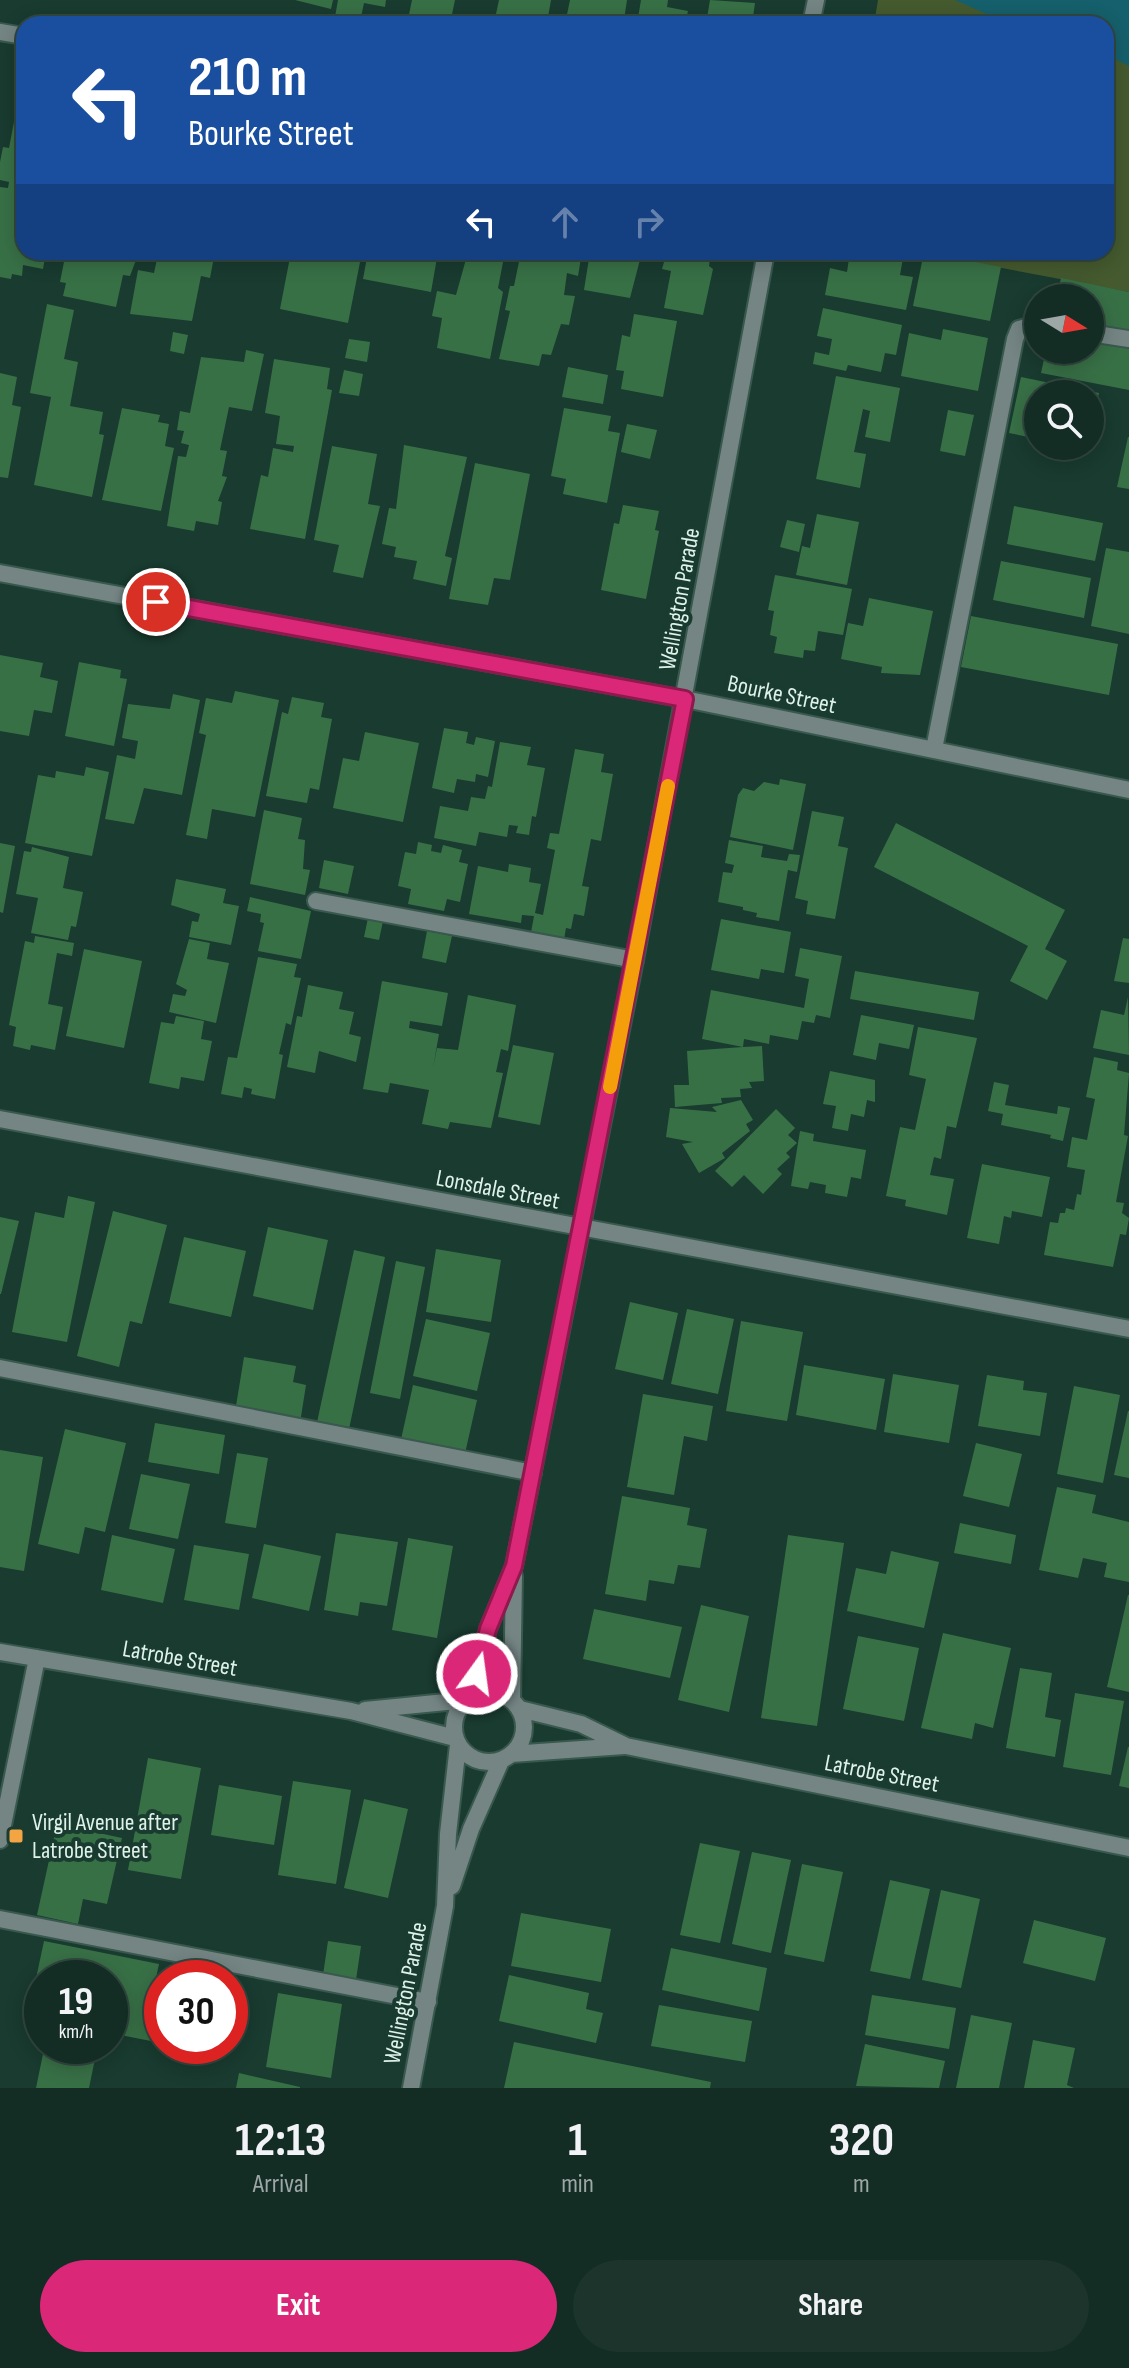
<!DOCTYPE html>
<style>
body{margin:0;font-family:"Sofia Sans Condensed",sans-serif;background:#1c342c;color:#f1f3f6;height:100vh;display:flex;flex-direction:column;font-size:30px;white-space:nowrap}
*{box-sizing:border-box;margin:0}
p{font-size:26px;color:#9da7a6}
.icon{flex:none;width:44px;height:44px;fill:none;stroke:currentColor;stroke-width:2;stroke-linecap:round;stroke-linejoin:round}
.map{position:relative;height:2088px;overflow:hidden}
.details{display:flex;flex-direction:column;background:#132c24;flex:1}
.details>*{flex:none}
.banner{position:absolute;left:16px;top:16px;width:1098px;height:244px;border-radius:24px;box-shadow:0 4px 20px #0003,0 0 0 2px #324841;background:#1a4fa0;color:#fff;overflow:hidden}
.needle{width:52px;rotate:101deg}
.controls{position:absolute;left:1024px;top:284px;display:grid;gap:16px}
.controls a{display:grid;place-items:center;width:80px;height:80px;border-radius:50%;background:#132c24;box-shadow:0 4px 20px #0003,0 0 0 2px #324841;font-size:40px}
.speed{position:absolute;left:24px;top:1960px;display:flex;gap:16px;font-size:40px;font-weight:700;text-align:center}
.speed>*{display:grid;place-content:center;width:104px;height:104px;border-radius:50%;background:#132c24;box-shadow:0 4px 20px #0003,0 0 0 2px #324841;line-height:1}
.speed small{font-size:20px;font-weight:400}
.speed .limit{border:12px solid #d22;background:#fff;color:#111}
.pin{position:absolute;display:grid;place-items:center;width:68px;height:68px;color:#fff;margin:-34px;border:4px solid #fff;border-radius:50%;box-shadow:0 2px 8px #0007}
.me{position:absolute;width:88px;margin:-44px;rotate:14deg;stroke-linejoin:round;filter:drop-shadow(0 0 6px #0008)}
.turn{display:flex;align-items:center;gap:28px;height:168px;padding:0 40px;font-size:36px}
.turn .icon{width:104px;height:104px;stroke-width:2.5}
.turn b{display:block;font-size:56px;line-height:68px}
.lanes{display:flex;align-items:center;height:76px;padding:0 40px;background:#0003;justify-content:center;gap:40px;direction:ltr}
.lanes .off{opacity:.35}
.eta{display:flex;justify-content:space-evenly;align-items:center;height:136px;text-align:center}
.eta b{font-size:48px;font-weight:700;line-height:56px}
.cta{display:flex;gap:16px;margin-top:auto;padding:16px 40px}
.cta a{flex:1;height:92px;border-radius:48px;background:#db2777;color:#fff;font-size:32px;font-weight:700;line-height:92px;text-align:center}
.cta a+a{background:#1c342c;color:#f1f3f6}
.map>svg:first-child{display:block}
</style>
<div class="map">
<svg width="1129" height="2088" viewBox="0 0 1129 2088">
<rect width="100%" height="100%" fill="#193b30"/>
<path fill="#455a2f" d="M878,0h251v292l-212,-40h189v-228h-232z"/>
<path fill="#15606c" d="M955,0h174v66l-23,-11v-31h-97z"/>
<path fill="#387046" d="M295,0h38l-2,9z
M338,0h48l-1,7 -21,-4 -4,19 -25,-5z
M412,0h43l-5,24h-43z
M499,0h52l-4,23 -51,-9z
M570,0h57l-3,20 4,4h-63z
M641,0h27l-1,7 21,4 -3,13h-48z
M710,0l45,3 -3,21h-46z
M18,101l6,1v150h22l-3,17 -20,-4 -1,11 -10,-2 -1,5 -11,-2v-90l8,1 1,-6 -9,-2v-18l3,-15 6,1z
M66,252h73l-9,24 -7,-1 -7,32 -53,-11 3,-13 -6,-1z
M167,252h48l-5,26 -9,-2 -9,45 -62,-7 8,-44 16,3 3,-14 8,2z
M291,252h71l-14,71 -68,-14z
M368,252h70l-7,40 -68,-13z
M468,252h37l-7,36 5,4 -13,67 -53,-11 5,-30 -10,-2 5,-25 19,4z
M521,252h61l-4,24 -11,-3 -3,22 11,1 -6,29 -8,-1 -10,31 -9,-1 -3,12 -40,-7 11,-48 -5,-1 5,-24h4z
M590,252h52l-12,46 -46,-8z
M658,252h53l-2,14 4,3 -10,46 -39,-7 7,-37 -9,-2 2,-7 -7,-2z
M850,252l53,6 -3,17 13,2 -7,33 -81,-15 5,-27 17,4z
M924,252l77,15 -11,54 -77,-15z
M1061,278l68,14v38l-39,-7v-25h-33z
M47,304l27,6 -10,49 14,3 -8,44 33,6 -4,22 5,1 -12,62 -58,-12 17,-88 -21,-4z
M823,308l79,17 -6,30 -11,-2 -4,19 -33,-7 -2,6 -33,-7 2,-12 14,3 3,-16 -15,-3z
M634,314l43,7 -14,76 -42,-8 3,-18 -8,-1 6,-35 8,2z
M943,329l45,9 -10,53 -77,-15 8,-43 32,7z
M173,332l15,3 -4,19 -14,-3z
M349,339l21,3 -3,20 -22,-4z
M1090,340l39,8v42l-88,-17 5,-23h44z
M246,350l18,4 -12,57 -23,-4 -9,43 7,1 -5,25 5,1 -9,24 4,1 -4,23 -22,-4 -2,10 -27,-5 11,-70 8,1 3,-12 -8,-2 3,-12 -7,-1 3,-19 10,2 11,-56 43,5z
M274,359l56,9 -3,21 5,1 -27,149 -55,-10 11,-54 7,2 5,-29 20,4 1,-6 -18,-2 4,-28 -15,-3z
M568,367l40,8 -5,29 -41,-7z
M344,370l19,4 -4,22 -20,-3z
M0,373l17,4 -5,28 9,2 -13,71 -8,-1z
M836,376l64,12 -10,54 -25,-5 5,-26 -7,-2 -9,43 12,2 -6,34 -44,-9z
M1021,377l78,16 -8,36 -1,-35h-52v45l-29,-6z
M122,408l38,7 -2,7 11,2 -4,22 9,2 -13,63 -59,-11z
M564,408l47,8 -3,15 12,2 -13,70 -44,-9 3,-15 -15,-3z
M948,410l26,5 -9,41 -25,-5z
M627,424l30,6 -7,29 -29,-7z
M1128,437h1v52l-12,-2z
M404,445l63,12 -22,99 7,2 -6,28 -33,-7 4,-18 -23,-4 2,-10 -14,-3 7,-36 7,1z
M332,446l45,8 -9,50 12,2 -17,72 -30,-6 6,-27 -25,-5z
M475,463l55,11 -20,106 -16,-2 -6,27 -39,-6z
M623,505l36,6 -4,19 4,1 -13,68 -45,-9 13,-67 5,1z
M1014,506l89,17 -8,38 -88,-17z
M817,514l42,8 -12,63 -51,-10 6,-29 8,2z
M787,520l18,4 -6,28 -19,-5z
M1106,548l23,4v82l-38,-8z
M1001,561l90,17 -7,40 -91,-18z
M775,575l77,14 -9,46 -25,-4 -3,20 -11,-1 -1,8 -29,-5 3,-16 -7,-2 4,-24 -6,-1z
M869,598l64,13 -13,64 -39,-2 1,-6 -41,-8 7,-36 15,3z
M971,616l147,28 -9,51 -148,-28z
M0,655l43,8 -3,14 18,4 -6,32 -18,-3 -5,26 -29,-5z
M79,662l42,8 -1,8 7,1 -13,67 -49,-10z
M235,691l44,9 -24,117 -43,-8 -5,30 -21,-4 20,-100 -7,-2 7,-35 26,5z
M173,694l27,6 -18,95 -38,-7 -10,36 -29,-5 12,-64 18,4 3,-18 -16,-3 6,-34 42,5z
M292,697l32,6 -3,14 11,2 -13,71 -9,-2 -3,15 -41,-7 16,-84 6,2z
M444,728l24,4 -2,11 8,2 2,-8 19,4 -7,36 -12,-3 -1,8 -18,-3 -3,14 -22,-5z
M365,732l54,11 -16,79 -70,-14 10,-50 16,3z
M500,742l31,5 -4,18 18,3 -9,49 -4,-1 -3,19 -13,-2 2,-7 -9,-1 -2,12 -28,-5 -3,14 -42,-8 6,-32 28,5 3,-14 14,2 3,-13 4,1z
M575,749l29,5 -3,18 12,2 -12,67 -10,-2 -9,47 7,1 -5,29 -10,-2 -3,15 -5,-1 -3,17 -33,-7 4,-22 -12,-1 -1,8 -52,-9 9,-48 30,6 1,-8 22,4 -2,14 12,2 -6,29 8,2 12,-65 -8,-2 3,-15 9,1z
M86,767l23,5 -17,84 -67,-13 13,-68 17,3 1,-7 28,5z
M780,779l26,5 -13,66 -63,-13 8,-42 5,-7 11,3 10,-9 15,3z
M264,810l38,8 -4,21 7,1 -2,29 7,1 -5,25 -55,-11z
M812,811l32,6 -6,29 10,2 -13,71 -29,-5 2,-13 -13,-3z
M896,823l169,87 -20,39 22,12 -20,39 -37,-19 18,-35 -154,-79z
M729,840l34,6 -2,11 26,4 2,-7 11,1 -3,17 -9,-2 -9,51 -23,-4 1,-4 -14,-3v-3l-25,-5 5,-30 9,1 2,-8 -9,-2z
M418,842l14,3 -1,6 10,2 2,-8 19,5 -3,12 9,2 -8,38 -13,-3 -3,12 -36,-7 3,-15 -13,-3 7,-34 11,2z
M0,843l15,3 -12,67 -3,-1z
M32,847l37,10 -6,31 20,4 -7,35 -5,-1 -3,14 -37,-7 7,-35 -22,-4 8,-43 7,1z
M324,860l30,6 -6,28 -29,-6z
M176,879l50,10 -3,14 16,3 -8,39 -42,-8 3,-16 6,1 2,-8 -29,-9z
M250,897l61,14 -10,48 -43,-8 6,-28 -4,-1 1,-8 -14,-3z
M368,918l15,3 -4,19 -15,-3z
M721,919l70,13 -7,41 -23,-4 -2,10 -48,-9z
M427,931l25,5 -6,27 -24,-5z
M35,936l39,7 -2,13 -15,-3 -9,51 15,3 -8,43 -24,-5 -1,5 -17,-4 3,-19 -7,-2 16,-84 9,2z
M1123,938l6,1v44l-15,-2z
M189,939l21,4 -3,16 22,4 -13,60 -47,-11 4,-18 12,2 2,-6 -11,-6z
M800,948l42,8 -12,62 -14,-3 -2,8 -12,-2 -4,19 -28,-5 -1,9 -25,-5 -1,8 19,-1 2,35 -15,1 3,6 -12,1 1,8 -20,1 1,5 -47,4 -1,-22h15l-2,-34 56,-4 -41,-8 9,-49 93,18 5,-29 -14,-3z
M84,949l58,12 -18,87 -58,-12z
M258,957l39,7 -3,13 7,1 -10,47 -5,-2 -7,31 4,1 -8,44 -24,-5 1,-5 -8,-2 -2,11 -21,-4 7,-37 9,1z
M855,971l124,21 -5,28 -124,-21z
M382,981l66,12 -6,33 -32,-5 -1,7 30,6 -6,34 4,-20 21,2 10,-55 48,10 -8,46 -7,-2 -5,23 7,1 -12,55 -41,-6 -2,7 -26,-5 7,-34 -39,-7 -2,10 -25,-4z
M308,985l35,7 -4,17 15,3 -5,22 12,3 -5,25 -37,-11 -4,22 -28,-6 10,-51 5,1z
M1128,997l1,58 -36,-7 8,-38 23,5z
M861,1015l53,10 -5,24 -30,-6 -3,17 -23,-5z
M176,1016l28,5 -3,18 11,2 -8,40 -23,-4 -2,12 -30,-6 12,-61 13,2z
M918,1027l59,11 -21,90 -9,-2 -6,33 -7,-2 -4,18 24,4 -7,36 -42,-9 1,-6 -20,-4 14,-69 15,3 11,-51 -17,-4z
M513,1045l41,8 -14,72 -42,-8z
M1094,1057l24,5 -1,8 12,3 -5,62 4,1 -12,66 8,1 -2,10 7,5 -3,17 -6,-1 -7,33 -69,-12 6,-33 8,1 2,-10h5l1,-5 8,2 3,-16 4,1 4,-25 -18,-3 5,-30 15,3 8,-41 -9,-2z
M830,1071l45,9v22l-8,-2 -3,17 -13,-3 -3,17 -16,-3 4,-22 -13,-2z
M994,1082l15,3 -4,20 52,9 1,-8 12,2 -7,33 -13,-3 1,-3 -50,-10 2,-11 -15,-3z
M741,1100l12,20 -7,4 4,7 -28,22 3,5 -26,15 -17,-29 11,-2 -27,-5 4,-29 47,4 -5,-5z
M776,1109l19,19 -7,7 9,8 -11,10 4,4 -13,12 5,5 -19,20 -19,-19 -12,12 -17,-16z
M800,1131l14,3 -1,7 53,9 -5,29 -10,-2 -4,20 -22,-4 1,-8 -16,-3 -2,7 -17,-3z
M982,1164l68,13 -8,40 -30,-6 -1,7 -7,-2 -5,28 -32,-6z
M68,1196l27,6 -28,140 -55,-10 23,-120 29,6z
M113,1211l54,14 -25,99 -12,-3 -11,46 -42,-11z
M0,1217l19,4 -18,73h-1z
M268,1227l60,13 -15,70 -60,-14z
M184,1237l62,14 -15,66 -62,-14z
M436,1249l65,11 -10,62 -65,-10z
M354,1250l31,7 -37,177 -32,-7z
M396,1261l29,6 -25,132 -30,-6z
M630,1302l48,11 -15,67 -48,-11z
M687,1309l47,10 -16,75 -47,-10z
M426,1319l64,14 -13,58 -64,-15z
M741,1321l62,11 -16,89 -61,-10z
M244,1357l52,9 -3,16 13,3 -6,38 -65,-11z
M804,1365l81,14 -9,51 -80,-15z
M893,1374l66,11 -10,58 -65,-11z
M987,1375l37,6 -1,9 24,3 -7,43 -62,-10z
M413,1385l64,15 -13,58 -64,-14z
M1074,1386l46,9 -17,88 -46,-9z
M643,1394l70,12 -6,35 -23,-5 -10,59 -47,-8z
M1128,1411h1v67l-15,-3z
M155,1423l70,12 -6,39 -71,-12z
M65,1429l61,14 -21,89 -20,-5 -6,27 -41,-10z
M976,1443l46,11 -13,53 -46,-11z
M0,1450l43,7 -19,114 -24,-4z
M237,1453l31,5 -12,70 -31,-5z
M141,1474l49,10 -12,55 -49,-10z
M1057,1487l39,8 -4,18 37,9v60l-25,-5 3,-14 -24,-5 -5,20 -39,-8z
M622,1496l68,12 -3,17 20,4 -7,39 -22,-3 -4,19 -25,-4 -3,21 -41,-7z
M960,1523l56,12 -5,29 -57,-11z
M336,1533l62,9 -11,64 -27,-4 -2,14 -34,-6z
M112,1535l63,14 -12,54 -62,-13z
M788,1535l56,8 -27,183 -56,-8z
M408,1538l45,8 -16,92 -45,-8z
M264,1544l57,12 -12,55 -57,-13z
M194,1545l55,9 -10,56 -55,-10z
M891,1551l48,11 -15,66 -77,-17 9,-43 30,6z
M1128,1595h1v97l-22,-5z
M701,1605l48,11 -20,96 -51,-12z
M594,1609l88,18 -12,51 -87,-19z
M943,1633l68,15 -18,80 -18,-5 -3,16 -51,-11z
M858,1636l61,12 -15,73 -61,-12z
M1020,1668l32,5 -7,44 16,3 -6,37 -49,-9z
M1075,1693l49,8 -13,74 -48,-8z
M1128,1747h1v41l-10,-2z
M148,1758l53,10 -20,111 -53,-9z
M293,1781l58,9 -15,94 -58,-9z
M219,1785l63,11 -8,49 -63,-10z
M364,1799l44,10 -20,89 -44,-10z
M57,1824l65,14 -15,66 -24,-5 -5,25 -41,-9z
M700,1843l40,8 -20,92 -40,-8z
M752,1852l39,8 -20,93 -39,-9z
M802,1864l41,8 -19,90 -40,-8z
M890,1880l40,9 -20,90 -40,-8z
M941,1890l39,9 -19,89 -39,-8z
M521,1913l90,16 -10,53 -90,-16z
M1034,1920l72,18 -11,43 -72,-18z
M44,1941l115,23 -6,28 9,2 -1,49 -51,-10v-55h-68v41l-14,-3z
M328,1941l33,5 -5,34 -33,-5z
M671,1948l96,20 -8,43 -97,-21z
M509,1975l80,18 -3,16 17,4 -7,30 -97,-22z
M278,1993l64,11 -11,74 -65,-11z
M872,1995l84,13 -7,41 -84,-14z
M659,2005l93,16 -7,41 -94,-16z
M971,2015l41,8 -13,65h-43z
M1033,2040l42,8 -8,37 7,3h-50z
M514,2042l197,40 -1,6h-206z
M865,2044l80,17 -6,27 -83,-2z
M44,2049l51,10 -6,29h-53z
M239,2073l61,14v1h-64z"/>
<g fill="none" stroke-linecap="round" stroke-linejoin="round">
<g stroke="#39584e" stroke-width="20">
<path id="lane" d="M1090,333l39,6
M934,749l81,-410 4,-10 19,-5
M316,901l319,59
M0,1368l533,105
M0,1919l428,83"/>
</g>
<g stroke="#39584e" stroke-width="20">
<path id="street" d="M811,24l5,-24
M0,32l24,4
M0,573l685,126 444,91
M0,1119l1129,210
M0,1652l351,59 104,27
M454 1727a35 35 0 1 1 70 0a35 35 0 1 1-70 0Z
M472,1696l16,-67 26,-63 121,-606 131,-708
M512,1700l2,-124
M520,1709l61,15 45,22 503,102
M365,1710l101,-10
M511,1754l113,-8
M0,1840l37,-182
M452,1886l19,-57 30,-68
M411,2088l34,-182 3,-72 10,-89"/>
</g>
<use href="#lane" stroke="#748584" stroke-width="16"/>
<use href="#street" stroke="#748584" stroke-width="16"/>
</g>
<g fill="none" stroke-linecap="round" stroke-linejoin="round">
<g stroke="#8e194d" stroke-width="20">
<path id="route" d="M156,602l529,97 -171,867 -26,63 -11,45"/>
</g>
<use href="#route" stroke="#db2777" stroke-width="14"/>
<path stroke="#f59e0b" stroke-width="14" d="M610,1087l58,-301"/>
</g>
<rect fill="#f2a542" stroke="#193b30" stroke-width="3" x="8" y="1828" width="16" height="16" rx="4"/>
<g text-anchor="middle" stroke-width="8" stroke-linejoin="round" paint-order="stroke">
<g font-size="24" fill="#dff2ea" stroke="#193b30">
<text transform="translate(679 599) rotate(-80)" y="8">Wellington Parade</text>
<text transform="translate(782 694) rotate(12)" y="8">Bourke Street</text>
<text transform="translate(498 1189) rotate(11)" y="8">Lonsdale Street</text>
<text transform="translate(180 1658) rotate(10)" y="8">Latrobe Street</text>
<text transform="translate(882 1773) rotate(11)" y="8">Latrobe Street</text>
<text transform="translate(405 1993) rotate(-79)" y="8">Wellington Parade</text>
</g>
<g font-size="24" fill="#dff2ea" stroke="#193b30" text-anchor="start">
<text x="32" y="1830">Virgil Avenue after<tspan x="32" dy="28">Latrobe Street</tspan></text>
</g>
</g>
</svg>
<div class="controls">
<a><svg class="needle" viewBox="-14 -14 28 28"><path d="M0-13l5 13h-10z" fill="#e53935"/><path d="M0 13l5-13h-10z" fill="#9da7a6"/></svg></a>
<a><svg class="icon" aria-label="search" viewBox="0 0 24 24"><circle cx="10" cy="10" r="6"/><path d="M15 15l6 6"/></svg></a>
</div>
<div class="speed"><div>19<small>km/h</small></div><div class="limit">30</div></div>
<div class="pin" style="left:156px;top:602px;background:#d93025"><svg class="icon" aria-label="arrive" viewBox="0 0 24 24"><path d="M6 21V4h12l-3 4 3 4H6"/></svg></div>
<svg class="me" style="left:477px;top:1674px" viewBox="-20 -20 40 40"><circle r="17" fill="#db2777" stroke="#fff" stroke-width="3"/><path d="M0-11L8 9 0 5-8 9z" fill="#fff"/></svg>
<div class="banner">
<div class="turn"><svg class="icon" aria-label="left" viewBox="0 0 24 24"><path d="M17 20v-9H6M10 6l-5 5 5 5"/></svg><div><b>210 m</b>Bourke Street</div></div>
<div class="lanes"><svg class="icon" aria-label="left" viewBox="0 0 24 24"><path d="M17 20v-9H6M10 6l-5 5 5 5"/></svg><svg class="icon off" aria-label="ahead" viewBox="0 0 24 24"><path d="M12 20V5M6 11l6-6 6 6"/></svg><svg class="icon off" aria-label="right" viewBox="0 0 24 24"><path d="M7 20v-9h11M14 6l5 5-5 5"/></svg></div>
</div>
</div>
<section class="details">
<div class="eta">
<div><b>12:13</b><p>Arrival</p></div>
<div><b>1</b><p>min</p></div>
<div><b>320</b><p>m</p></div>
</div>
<div class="cta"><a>Exit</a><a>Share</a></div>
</section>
